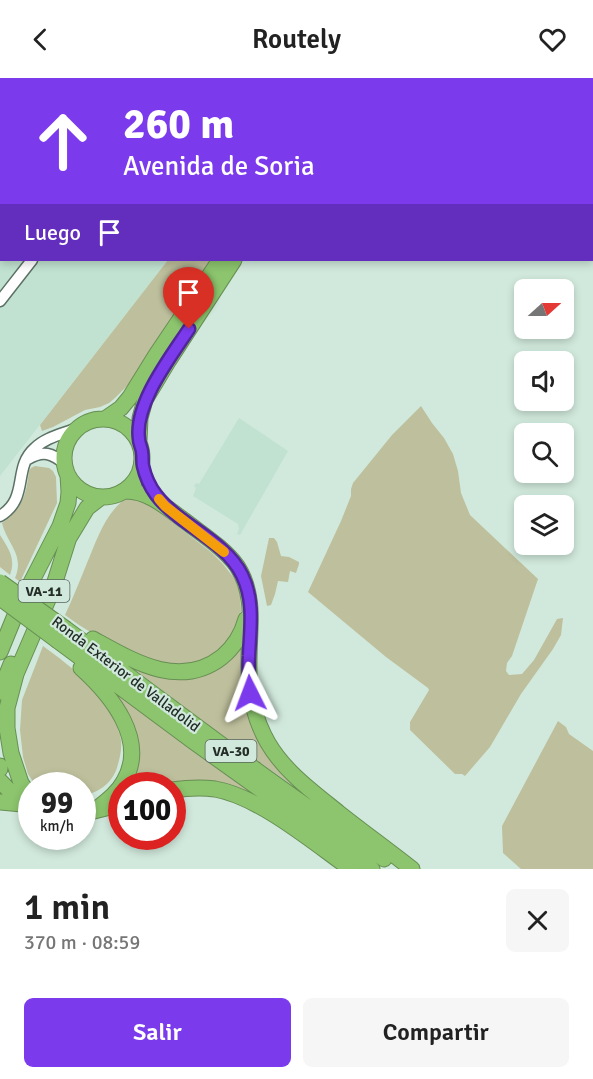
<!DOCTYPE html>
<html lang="es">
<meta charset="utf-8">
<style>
body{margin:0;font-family:Signika,sans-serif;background:#f6f6f6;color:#222;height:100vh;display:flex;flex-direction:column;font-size:22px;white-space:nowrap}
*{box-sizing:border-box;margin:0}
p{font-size:20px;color:#767676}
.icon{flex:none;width:33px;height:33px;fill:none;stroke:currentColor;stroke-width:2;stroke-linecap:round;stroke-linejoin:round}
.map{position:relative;height:791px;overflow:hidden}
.details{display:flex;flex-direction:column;background:#fff;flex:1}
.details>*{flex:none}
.hud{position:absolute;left:0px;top:0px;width:594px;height:183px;box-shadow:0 3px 9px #0003;background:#7c3aed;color:#fff;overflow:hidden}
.needle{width:39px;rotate:69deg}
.tools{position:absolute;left:514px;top:201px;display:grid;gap:12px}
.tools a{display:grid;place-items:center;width:60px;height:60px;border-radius:9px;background:#fff;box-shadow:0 3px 9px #0003;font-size:30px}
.speed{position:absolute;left:18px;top:694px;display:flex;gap:12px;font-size:30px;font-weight:700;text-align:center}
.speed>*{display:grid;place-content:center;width:78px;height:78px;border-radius:50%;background:#fff;box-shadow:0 3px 9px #0003;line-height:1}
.speed small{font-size:15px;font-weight:400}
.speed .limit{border:9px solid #d22;background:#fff;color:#111}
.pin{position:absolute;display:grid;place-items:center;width:51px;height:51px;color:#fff;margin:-62px -26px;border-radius:50% 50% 50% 0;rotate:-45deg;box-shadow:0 0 6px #0007}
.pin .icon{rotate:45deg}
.me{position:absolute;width:66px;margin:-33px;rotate:357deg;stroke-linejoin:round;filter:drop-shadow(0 0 4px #0008)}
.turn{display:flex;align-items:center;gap:21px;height:126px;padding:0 24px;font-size:27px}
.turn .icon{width:78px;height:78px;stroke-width:2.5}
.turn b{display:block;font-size:42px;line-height:51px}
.then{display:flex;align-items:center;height:57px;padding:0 24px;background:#0003;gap:12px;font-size:22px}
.round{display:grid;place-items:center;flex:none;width:63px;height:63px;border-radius:9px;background:#f6f6f6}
.head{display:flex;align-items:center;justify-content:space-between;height:102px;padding:0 24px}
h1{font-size:36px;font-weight:600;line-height:45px}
.primary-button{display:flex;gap:12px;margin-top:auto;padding:12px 24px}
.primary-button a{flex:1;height:69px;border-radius:9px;background:#7c3aed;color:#fff;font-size:24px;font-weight:600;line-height:69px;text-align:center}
.primary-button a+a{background:#f6f6f6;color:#222}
header{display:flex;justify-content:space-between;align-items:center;height:78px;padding:0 24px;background:#fff;font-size:27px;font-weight:600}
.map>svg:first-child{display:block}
</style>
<header><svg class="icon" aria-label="back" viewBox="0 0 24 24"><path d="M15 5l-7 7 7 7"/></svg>Routely<svg class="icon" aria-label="heart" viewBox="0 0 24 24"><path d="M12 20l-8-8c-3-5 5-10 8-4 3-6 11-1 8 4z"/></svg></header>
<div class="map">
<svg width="593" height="791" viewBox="0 0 593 791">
<rect width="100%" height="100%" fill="#d1e9dc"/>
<path fill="#c1e2d1" d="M0,0h309l-1,2h-306v180h166l-168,216z
M239,340l49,33 -48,84 -3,-1 2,-5 -1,-5 -45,-28 3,-8 -2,-2 2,-3 3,1z"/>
<path fill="#bebf9c" d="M168,182h43l-45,67 -31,51 -20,20 -6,5 -9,4 -15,3 -32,17 -11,4 -2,-6z
M421,328l11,17 12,15 9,16 5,17 3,22 9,22 68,64 -26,77 -5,7 -1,8 3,4 13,-1 12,-14 23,-41 6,-1 -2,17 -8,14 -32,45 -31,53 -25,29 -3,-2h-7l-45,-44v-8l19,-32 -1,-2 -42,-31 -78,-65 33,-71 10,-25v-7l2,-6 39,-48z
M35,388l14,2 4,3 3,6 1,26 -37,79 -5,-4c10,-23 -8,-34 -13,-55 21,-16 24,-27 27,-52l2,-3z
M125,421c11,-1 19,3 29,9l58,45 11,11 11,14 6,14 1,19 -2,10 -10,23 -32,21 -37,-1 -52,-21 -29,-18 -14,-10c8,-17 15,-35 22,-52 10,-23 17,-48 38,-64z
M0,457c9,14 16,24 10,40l-10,-8z
M269,460h5l3,4 4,14 8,1 10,5v2l-3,9 -6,-2 -2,11 -10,-1 -3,13 -4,11 -4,1 -6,-30z
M244,555l5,76 68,94 -112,-80 -88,-67 65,21z
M43,568c30,22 65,48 76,86 4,10 2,22 -1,32 -4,18 -18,28 -35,32l-1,-10h-46l-8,-12 -5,-17 -3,-27 2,-30z
M99,603l170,122 -91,-21 -19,4h-31l9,-26z
M558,643l8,6 3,7 24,17v118h-72l-18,-16 -1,-27z"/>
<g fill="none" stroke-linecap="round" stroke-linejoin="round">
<g stroke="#5b7165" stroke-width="13">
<path id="minor" d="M174,2l1,-2
M0,223l32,-41
M28,381c15,-9 24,-6 37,5
M0,438c30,-18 12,-48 35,-68 11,-11 28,-14 42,-20"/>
</g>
<g stroke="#678f54" stroke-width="17">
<path id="highway" d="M356,2l1,-2
M372,2l1,-2
M64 380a39 39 0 1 1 78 0a39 39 0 1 1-78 0Z
M105,341l16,-11 9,-11 26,-42 64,-95
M139,363l1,-23 5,-18 24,-40 65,-100
M126,413c23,0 41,17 59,30 18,14 39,27 52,45 19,29 12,62 12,94 -1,29 4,57 19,83 17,29 45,49 71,70 24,19 49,37 73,56
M67,463l20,-33 13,-10
M66,551c105,78 209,158 318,230
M93,561c40,22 87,51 129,18 12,-10 20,-23 24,-38
M58,563l136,101 178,127
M0,574l18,-44 42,-82 8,-23 1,-11 -1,-17
M81,590c30,27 67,72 43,113 -7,13 -19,21 -30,30
M0,614l11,-28
M0,688v3
M0,703l22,23
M172,712c14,-2 29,-3 43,-1 45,8 99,54 136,80
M32,721l-11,-16 -10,-30 -4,-25v-20l9,-34 37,-86 17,-54
M0,724l22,2 10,3
M82,736l40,-10"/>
</g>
<use href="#minor" stroke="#fff" stroke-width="10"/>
<use href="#highway" stroke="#8cc56d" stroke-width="15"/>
<g stroke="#678f54" stroke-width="17" stroke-linecap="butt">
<path id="highway-bridge" d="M0,504l66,47
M0,520l58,43"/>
</g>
<use href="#highway-bridge" stroke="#8cc56d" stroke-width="15"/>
</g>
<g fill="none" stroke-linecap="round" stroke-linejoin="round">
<g stroke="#51269a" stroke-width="15">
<path id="route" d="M189,251c-19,29 -55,75 -50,110 0,5 3,9 3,13 1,5 0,10 1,14 5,23 18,37 36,51 22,17 51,33 63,58 13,26 8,54 7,81 -1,13 0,25 1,37"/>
</g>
<use href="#route" stroke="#7c3aed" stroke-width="10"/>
<path stroke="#f59e0b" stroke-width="10" d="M159,421l6,7 59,46"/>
</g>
<g text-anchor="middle" stroke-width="4.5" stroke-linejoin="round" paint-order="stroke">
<g fill="#d1e9dc" stroke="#57655d" stroke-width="1.5">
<rect x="18.5" y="502" width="51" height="22" rx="4.5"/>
<rect x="205.5" y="662" width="51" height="22" rx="4.5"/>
</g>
<g font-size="14" font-weight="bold" fill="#232c27">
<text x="44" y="518">VA-11</text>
<text x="231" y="678">VA-30</text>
</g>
<g font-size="15" fill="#232c27" stroke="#d1e9dc">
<text transform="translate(126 596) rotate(37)" y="5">Ronda Exterior de Valladolid</text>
</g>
</g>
</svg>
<div class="tools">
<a><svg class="needle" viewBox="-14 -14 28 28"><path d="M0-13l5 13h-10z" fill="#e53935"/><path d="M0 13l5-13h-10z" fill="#767676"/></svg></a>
<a><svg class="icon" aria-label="sound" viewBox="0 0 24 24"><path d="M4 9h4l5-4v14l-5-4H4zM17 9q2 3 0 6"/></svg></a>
<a><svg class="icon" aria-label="search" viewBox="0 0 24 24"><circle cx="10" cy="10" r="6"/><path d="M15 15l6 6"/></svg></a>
<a><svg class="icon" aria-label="layers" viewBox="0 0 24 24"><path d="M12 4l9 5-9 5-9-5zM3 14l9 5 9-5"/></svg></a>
</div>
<div class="speed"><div>99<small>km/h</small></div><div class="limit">100</div></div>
<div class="pin" style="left:189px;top:251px;background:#d93025"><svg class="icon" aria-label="arrive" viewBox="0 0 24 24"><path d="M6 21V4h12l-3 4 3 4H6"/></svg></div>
<svg class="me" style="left:250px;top:615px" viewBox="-20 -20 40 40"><path d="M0-17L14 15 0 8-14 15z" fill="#7c3aed" stroke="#fff" stroke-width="4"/></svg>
<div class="hud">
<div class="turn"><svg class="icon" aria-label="ahead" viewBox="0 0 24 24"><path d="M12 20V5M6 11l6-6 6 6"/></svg><div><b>260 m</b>Avenida de Soria</div></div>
<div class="then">Luego<svg class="icon" aria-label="arrive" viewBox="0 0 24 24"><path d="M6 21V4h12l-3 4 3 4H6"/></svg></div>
</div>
</div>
<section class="details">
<div class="head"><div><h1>1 min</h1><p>370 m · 08:59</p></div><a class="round"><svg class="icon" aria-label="close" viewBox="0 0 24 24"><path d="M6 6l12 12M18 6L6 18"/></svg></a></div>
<div class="primary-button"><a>Salir</a><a>Compartir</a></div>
</section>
